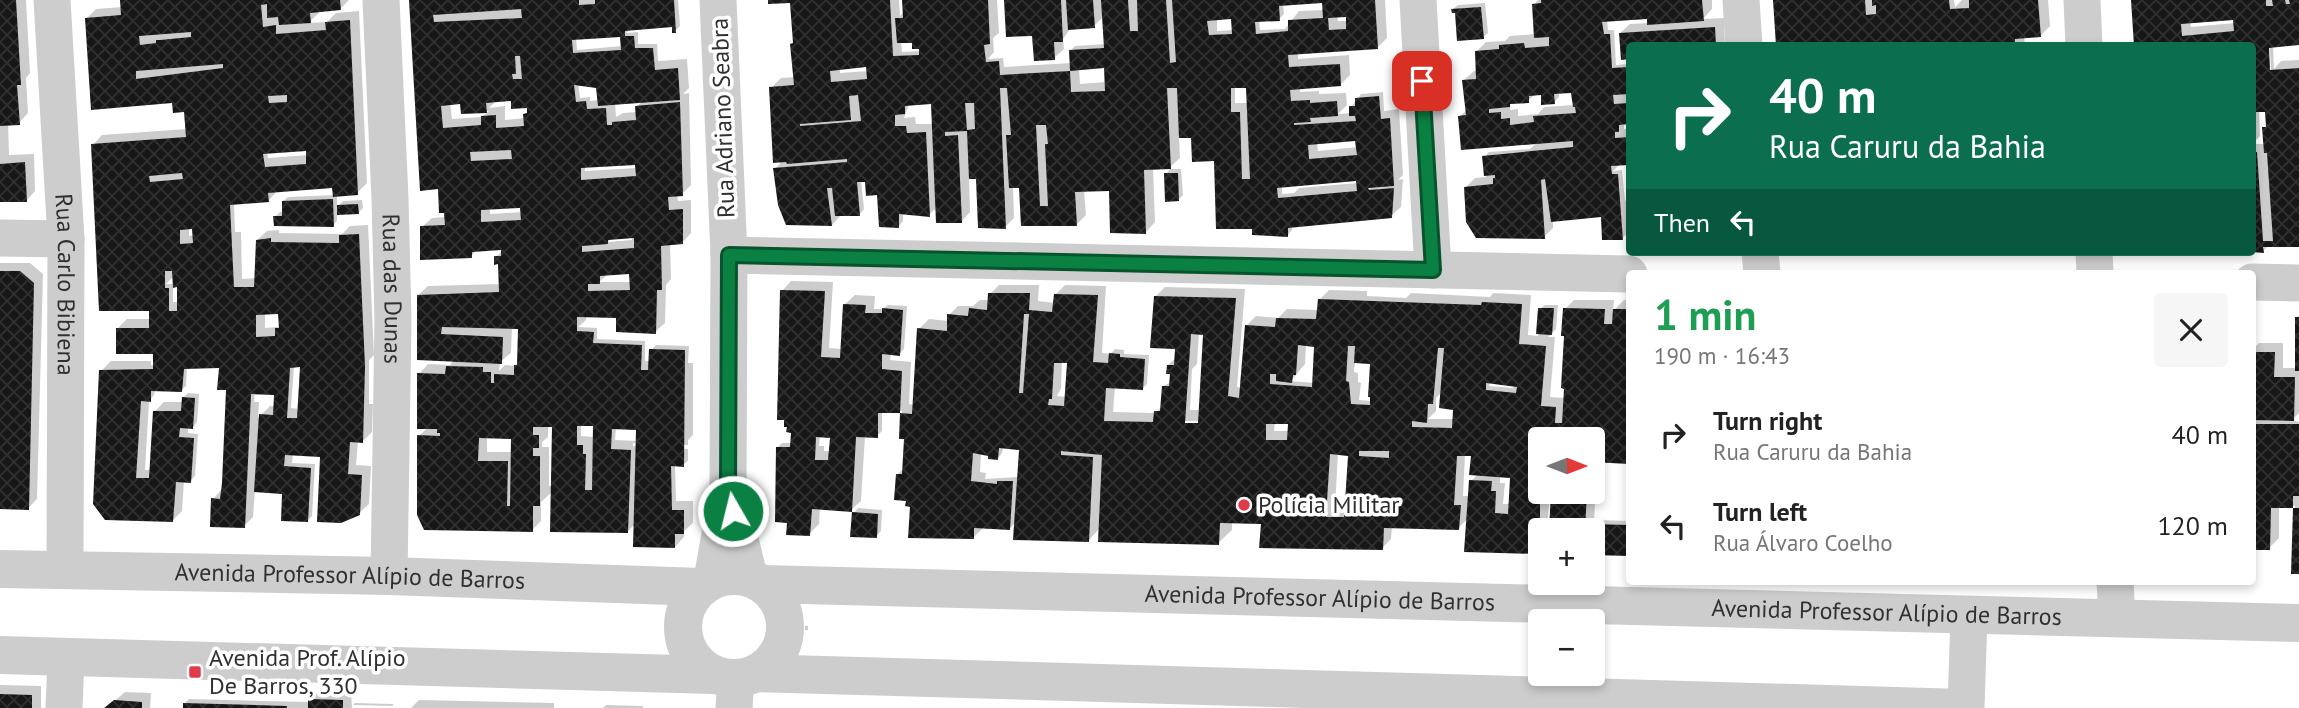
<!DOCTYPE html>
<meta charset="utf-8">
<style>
body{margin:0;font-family:"PT Sans",sans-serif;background:#f6f6f6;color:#222;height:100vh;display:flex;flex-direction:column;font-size:26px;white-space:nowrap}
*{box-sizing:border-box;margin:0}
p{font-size:23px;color:#767676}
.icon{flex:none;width:38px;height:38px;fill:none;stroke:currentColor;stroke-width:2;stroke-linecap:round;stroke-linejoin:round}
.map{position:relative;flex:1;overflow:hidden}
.side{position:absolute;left:1626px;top:270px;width:630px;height:315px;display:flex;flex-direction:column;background:#fff;border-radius:7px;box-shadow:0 4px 10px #0003}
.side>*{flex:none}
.top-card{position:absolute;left:1626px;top:42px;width:630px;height:214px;border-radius:7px;box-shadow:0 4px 10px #0003;background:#0b6e4f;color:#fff;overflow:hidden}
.needle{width:46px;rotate:90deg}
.tools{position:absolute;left:1528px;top:427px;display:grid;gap:14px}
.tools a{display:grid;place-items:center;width:77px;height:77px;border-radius:7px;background:#fff;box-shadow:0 4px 10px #0003;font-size:35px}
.pin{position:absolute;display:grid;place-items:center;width:60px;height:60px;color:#fff;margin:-30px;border-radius:14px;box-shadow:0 4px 10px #0006}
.me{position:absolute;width:77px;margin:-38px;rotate:352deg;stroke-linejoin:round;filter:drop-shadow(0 0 5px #0008)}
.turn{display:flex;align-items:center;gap:24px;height:147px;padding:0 28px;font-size:32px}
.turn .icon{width:91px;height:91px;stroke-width:2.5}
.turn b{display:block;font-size:49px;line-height:60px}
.then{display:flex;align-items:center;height:66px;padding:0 28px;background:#0003;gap:14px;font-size:26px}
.round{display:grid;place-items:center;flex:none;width:74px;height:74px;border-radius:7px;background:#f6f6f6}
.head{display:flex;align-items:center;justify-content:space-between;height:119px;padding:0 28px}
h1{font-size:42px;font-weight:700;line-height:52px;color:#1e9e55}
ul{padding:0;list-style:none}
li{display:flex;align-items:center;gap:21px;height:91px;padding:0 28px}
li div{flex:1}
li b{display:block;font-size:26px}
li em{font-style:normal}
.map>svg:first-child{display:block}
</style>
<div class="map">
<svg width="2299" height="708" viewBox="0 0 2299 708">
<defs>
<pattern id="building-cross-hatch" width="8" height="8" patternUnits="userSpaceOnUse" patternTransform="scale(1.75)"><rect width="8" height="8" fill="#171717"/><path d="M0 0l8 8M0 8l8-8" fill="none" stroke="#303030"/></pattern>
</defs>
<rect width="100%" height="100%" fill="#fff"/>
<path fill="#0003" fill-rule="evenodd" d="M0,0h26l4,73 -4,5 2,35 -9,10 -11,1 1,31 25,-1 1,37 -9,10 -26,-1z
M122,0h227l-9,9 -20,3 -12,11 19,-1 9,-9 23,-2 8,172 -10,10 -20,1v13l6,-6 19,-1 1,8 -5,5h-21v8l-4,4 -58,-8 5,-5h4l-1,-11 5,-4 47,-2 -1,-9 -56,4 -9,10 -35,3 1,29h6l1,47 14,-1 1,-38 10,-9 12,-1v3l63,1 8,-8 18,-1 6,130 -5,5v44h4l-1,28 -9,9h-5l-2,24 15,1 -2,38 -10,9 -37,-58 -29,-1 -1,9 23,1 -3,52 -4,4 -23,-31 -30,1 -2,27 -9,9 -31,-27 9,-10 6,-101 -7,-21h-34l-1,19 -5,4 -26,-1 -1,6 -5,6 -4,69h7l3,-59 9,-9h19v-4l5,-5 11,1 -2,28 -4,5h-5v6l10,1 -3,42 -5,5 -6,-1 -2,31 -9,9 -67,-2 -5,-147 10,-10h40v4h4v-12l-38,-24 10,-10h24v-10l-58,-164 9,-10 85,-6 -2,-19 -11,-9 -81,7 -6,-90 9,-9 26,-2zM307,149l1,6 -40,3 -1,-6zM189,228h5v7l-5,1zM174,276v8h-8zM178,285v17h-5v-16zM265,313h15l1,12 -3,2 -13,1zM294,365h8l-2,44 -9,-1zM255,392l21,1v13h-6l-12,12 1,-16h-5z
M410,0h268l2,26 -5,5 -2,-6 -43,4 -4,4 12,-1v12h19l1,17 29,-2 2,29 -6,6 6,-1 2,92 -9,9h-5l1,7 13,-1v33l-9,10 -12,1 1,35 -5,6 -1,38 -10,9 -38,-16h-31v4l-8,7 19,1v11l48,2v20h5l1,-11 5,-5 33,1 -1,17h5v72l-5,5v5l-55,-2v3l55,3v12l-5,4h-8l1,36h17v22l-9,8v6l-9,10 -40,-23 -8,8 -74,-41 -12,11v19l-9,9 -113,-94 9,-9 -9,-53 9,-10 22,1 4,-5 -36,-65 10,-9 72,-2v-22l-4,-5 9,-9 -28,2 -6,6 -49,-29 10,-9 14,-1 -6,-30zM624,34l-2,12 -45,4 -1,-12zM578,83h20l1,17 -9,1v-4l-10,1zM512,100l16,4 1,6 -4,5v3l-20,2v-14l-16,2 6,-6zM643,101l-6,5 1,6 -15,1 -7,4 -1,-15zM462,102v10l27,-1 -7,6 -30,2 -2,-16zM637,164v4l-52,3v-5zM522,206v6l-32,2v-6zM632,237v3l-24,2 4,-4zM631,272v10h-32l9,-8zM512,327l11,1 -4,34 -4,4 -10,-1 -6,6 1,-9 11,-9zM548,425h6l-1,61h-4v-39h-7v-5l6,-5zM581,425h14v12l-14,-1zM616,428h22v13l-23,-1zM487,437h25v15h-25z
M770,0h129l1,16 5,-5 -1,-11h93l2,33 -6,5 1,14 -6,7 15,-1 1,9 67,-4 -1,-12 5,-5 30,-2 -2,-27 -9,9 -23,2 -8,11 1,10 -10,9 -49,-58h380l2,38 -10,10 -79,5v6l51,-4 1,20 -10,10 -40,3v4l19,-1v3l27,-1 1,12 -9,9 13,-1v-6l10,-13 22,-2 1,19 15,-2 4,66 -5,5 5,-1 -2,28 -10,9 -99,10v4l-4,5 -34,-7 -38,-69 -24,-23 -13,1 1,21 -10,9 -17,1 2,54 -9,10 -36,-43 -26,1 2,25 -10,10 -54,-1 -1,-38h-8l1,32 -9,9 -27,-50h-9l1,35 -9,10 -24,-15 -8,8 -26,-2v8l-4,5 -20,-33 -12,-13h-6l3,29 -4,5h-18l-10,11 -57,-56 8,-9 -12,-72 10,-10 14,-1v-35l-3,-41zM1324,1v9l-25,1 -14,18 -25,1 -1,-10 20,-1 5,-5 -1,-10zM1347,15l1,6h-10l-1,-5zM1217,18h15l2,12 -17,1zM916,40l4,11 -18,1 -1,-11zM868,65v6l-28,2v-5zM1106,66v16l-26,2 -1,-16zM1235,86h13l1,17h-14zM932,103l1,21h-17l-1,-7 -11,1 5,-14zM1357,140l1,7 -40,4 -1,-8zM1358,179v4l-59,5 -5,5 -12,1v-9z
M1538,0h174v9l-9,10 21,-1 1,28h-96v12h-7l-2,-25 10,-9 19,-1v-6l-42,3 1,10h6l2,35 13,-1v59l-5,2v4h5v34l-9,1 -7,7 9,-1 3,31 4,-4v34l-6,7 -21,-25 -49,7v8l-9,9 -79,-49 10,-10 11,-1 -2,-20 5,-5 41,-3 8,-7 -78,-26 7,-6 -3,-30 10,-9h3l-1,-19 10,-10 19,-1 5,-5 25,-2 -1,-29zM1573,91l1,14 -30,2 -6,7 -20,2v-7l-8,1v-5l3,-3 15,-1 7,-7h7l12,8 5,-5v-5z
M1774,0h180l1,7 7,-7h86l2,26 -10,10 -16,1 1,9h-98z
M2132,0h167v45h-26l1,24 7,-8 18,-1v185h-30l-6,6h-11v-205h-117zM2235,18v5l-44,4 -1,-6zM2266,34h3l4,71zM2259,110l8,2 -2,32h-13l8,-8z
M1485,3l3,30 -5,4 -30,-28 5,-4z
M1170,169h11l2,26 -5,5 -12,-26z
M0,263h30l13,11 -6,225 -9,9h-28z
M791,281l42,1 -4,66 13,1 3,-45 10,-9 20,1 -1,13h9l5,-4 19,1 -3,43 -5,5 -8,-1 -1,7 21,2 -2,42 5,1 5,-76 10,-10 20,2v-6l9,-9h15l7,-6h9l1,-6 9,-9h40l-1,16 17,2v-8l10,-10 41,1 -4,67 9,1 4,-5 9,1v4l25,1 -2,29 -5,5 -27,-2 -2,25 42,1 7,-6 2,-21 7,-4 -3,-17 8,-7 1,-11 -22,-50 10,-10 80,2 -8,98 4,1 6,-63 9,-9 22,2 9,-9 32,1v-10l10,-10 38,1v5l39,2 5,-5 79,4 3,-4 38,2 -3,40 10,1 2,-27 5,-4h13l-2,24 -8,8h7l-5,60 15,1v-89l9,-9h40l-1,11 11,-11h5v162l-31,-1 -6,5v-27h-52v53h10l-3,38h2h-9v22l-71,-34 -11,10 -66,-2 -1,13 -9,9 -120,-26h-30v8l-14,13 -118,-15 -11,12 -73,-18 -7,7 -26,-1 -10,10 -61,-32 -4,-7 -10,-25 6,-6 2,-30 -6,-1 2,-26 -20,1v19l-5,5h-12l-4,65 -10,9 -31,-3 -1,17 -10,10 -20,-13 -11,-74 4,-4h10l-10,-152zM1199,333h6l-5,77h-10l2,-41 5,-5zM1306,344l10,1 -2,38 -23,-2 14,-17zM1062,361l7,1 -3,35 -9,-1 4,-8zM1355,361l17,1v39l-13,-1 2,-17 -3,-1v-9l-4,-1zM1490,382l24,3 -1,3 -24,-2zM1442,392l13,16 -1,11h-26l8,-8v-13zM1185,421h21v4l-25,-1zM1275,422l15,1v8h-16zM820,435l12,1 -2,15h-6v-5h-5zM1003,447l18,1 -2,29 -34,2 1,-6 -6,-1 1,-19 9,1 8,4 4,-5zM1338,453h11l-3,55h-11zM1465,454h8l5,20 -7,7 -1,15h-7zM1500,475l12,1 -1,28h-8l2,-21h-5z
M2299,316v97l-7,7 7,2v150h-6l2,-66h-16v32l-10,10h-17v-198l7,-7h24v25h13l1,-50z
M1592,481h4l-2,42 2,-3 33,1v33l-37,-1v-23h-41l2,-38h39z
M858,508l24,2 -1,21 -5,5 -22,-23z
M0,685l41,1v22h-41z
M319,690l32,1 1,17h-167v-5l4,-4 120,3z
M125,692l26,1 -1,15h-44z
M419,700l135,3v5h-143z
M355,703l38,1v2l-40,-1z
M606,705l37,1v2h-40z"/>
<path fill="url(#building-cross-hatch)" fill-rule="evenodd" d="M0,0h16l5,85h-4l3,40 -20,1z
M120,0h220l1,10 -31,3 1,10 -32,2 -1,-8 -11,1v-14l-6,1 2,22 13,-2v9l50,-4 -1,-8 25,-2 8,175 -25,2 -1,-9 -64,5 1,9 -39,3 4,82h20l2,-47 15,-2v4l68,1v-8l20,-1 6,132 -2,77 -13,-1 -2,32 14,1 -2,40 -19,8 -24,-1 3,-65 -35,-2 -1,11 27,2 -3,54 -27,-1 1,-27 -28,-2 5,-78 14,1 1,-20 -23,-1 -6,134 -35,-1 1,-29 9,1 2,-16 4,-93h-9l2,-22 -35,1 -2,23 -31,-1v11l-10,-1 -5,77h13l4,-67h28l1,-14 13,1 -2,31 -13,-1 -1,9 15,1 -3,45 -15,-1 -3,40 -68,-2 -12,-16 6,-134 54,-1v-15h-37v-26h33v-17h-50l-8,-167 95,-7 -2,-25 -11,1 -1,-10 -81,7 -6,-92 36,-3zM191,32v5l-31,3h-4v3l-16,2 -1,-9zM223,64v4l-87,11v-8zM287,95v7l-18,1 -1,-7zM306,151v13l-41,3 -2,-13zM182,173l1,6 -33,3 -1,-6zM192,229l1,14 -13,1v-14zM165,271h7l1,17 4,-1v24h-8v-23h-4zM278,314l1,14h-4v8l-19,1v-22zM300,367l-3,51h-10l3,-50z
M409,0h170v5l16,-1v-4h79l2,33h-4v-6l-47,4v5h9l1,12h18l2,22 23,-2 2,32 -82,6 -2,-18 -22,-3 2,17 10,-1 1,8 19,-1 1,17h5v-3l24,-2 -1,-14 45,-4 3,94 -15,1 1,13 14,-1v35l-22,2 1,44h-5l-1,44 -40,-2v-14l-39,-1v14l17,1 -1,11 49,2 -1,25h7l1,-21 36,1 -1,117 -13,-1 1,44h12v24h-9v14l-42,-1 3,-117 -24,-1 -1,20 20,1 -3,83 -78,-1 2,-105h-19v8h6v13h-6v8h7v50h-7v26l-109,-2 -7,-15v-80l23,1v-3h-3v-4h-20v-56l28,1 1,-8 37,1v5h8v11h3v-9l20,1v-10h3l1,-36 -76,-2 -1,7 62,3 -1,27 -85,-4v-65l82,-3 -1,-28 -4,1v-9h7v-6l-29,2v6l-52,2v-34l25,-1 -1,-12h-5l-1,-24 -18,2zM521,9l1,9 -88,4 -1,-7zM620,37l1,13 -48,3 -1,-13zM515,56h5l2,23h-9l-1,-5h4zM511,101v8l16,-1v5l-4,1 1,12 -28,2v-13l-15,1v9l-38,3 -2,-22 19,-2 1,10 26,-1 -1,-10zM511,150l1,9 -41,2 -1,-9zM635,165l1,11 -55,4v-12zM520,208l1,12 -40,2v-12zM634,238v10l-52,4v-6l26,-2v-4zM629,274l1,16 -42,1v-7h12v-8zM577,426h16l-1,64h-7l1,-36h-3v-9h-6zM479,438l32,1 -1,67h-3l1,-45h-30z
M768,0h122l3,56 26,-1v-6h-7v-6h-15l-2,-25h8l-1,-18h86l2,44 -6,1 2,17 13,-1 1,14 70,-4 -1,-21 35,-2 -3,-48h27l2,31h8l-1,-31h29l4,63 6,-1 -4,-62h203l3,49 -90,6 1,12 51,-3 1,22 -51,4 1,11 19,-1v3l27,-2 1,15 -28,2 1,4 -17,1v2l62,-4 -1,-5h-6v-10h6v-8l24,-2 2,23 9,-1 4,68 -26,2 1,2 25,-2 -2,30 -104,10v9l-36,-2v-6h-36l-2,-68 -22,1 -1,-24h-12l-2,-50h-10l4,81 -27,1 2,64 -36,-1 -1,-42 -34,1 2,34h-56l-2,-38h-10l-3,-53h5l-4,-47h-7l6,141 -28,-1 -2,-49h-7l-2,-48 -22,1v4l13,-1 4,88h-26l-5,-119 -26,2v8l-10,1v11h11l1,7 19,-1 4,85 -31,-3v14l-20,-1 -2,-32 -11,1 -1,-14h-8l3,34h-25l-3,-28h-5l5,38 -46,-1 -8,-20 -5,-37 74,-6v-3l-60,5 -1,-2 -13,1 -4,-76 25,-2 -4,-41 3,-1 -3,-40 -22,1zM1322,3l1,15 -35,2v11l-32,3 -1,-12 25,-1 -1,-15zM1346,17v12l-17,1 -1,-12zM1231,19l1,15 -23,1 -2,-14zM866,67l1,12 -36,3 -1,-11zM1104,68l1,23 -34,1 -1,-21zM1231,88h15l4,91h-8l-2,-67h-9zM858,95l3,26 -61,5v-2l51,-4 -2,-24zM965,103h9l1,26 -8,1zM1036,125h10l2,19h-3l3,62h-8zM1355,141l2,14 -48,4 -1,-14zM1356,181l1,10 -79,7 -1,-10z
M1004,0h57l2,42h-9l1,18 -21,1 -2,-25 -26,1z
M1066,0h27l2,28 -27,2z
M1541,0h161l2,21 -57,4v-6l-45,3 2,12h6l2,34 17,-1v27l-16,1 1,9 15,-1v21l-10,1v7h-4v6l14,-1v28l-18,1 1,8h6l5,66h-21l-1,-23 -50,5 -6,-43 -4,1 4,59 -69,-1 -10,-16 -2,-35 29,-3v-6h2v-3l-11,1 -2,-20 91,-9v-6l-112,9 -3,-34 8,-1 -4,-35 14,-1 -1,-28 24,-2v-4l25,-2 1,5 24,-2v-9l-15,1 -2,-34 9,-1zM1571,93l2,14h2l1,6 -43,3 1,6 -24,3v-7l-9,1v-7l-12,1v-4l21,-2v-3l19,-1v-7l12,-1v10l14,-1 -1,-10z
M1773,0h92l1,15 10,-1v-9l-4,1v-6h77l1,9 19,-1v-8h69l3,37 -26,2v7h-239z
M2131,0h135v6h7l-1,-6h13l1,4h4l-1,-4h10v45l-30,3 1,22 29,-2v179h-36l1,6 -12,-1v-100h5l6,89h10l-6,-88h-3l-2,-26h4l-1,-15h-11l2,31h-4v-97h-118zM2233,20l1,11 -52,5 -1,-12z
M1481,7l3,32 -27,2 -2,-28h-3l-1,-4z
M1715,27l1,19h-87v13l-8,1 -2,-27z
M25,162l2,40h-27v-38z
M1164,173h14l1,28 -14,1z
M333,199l1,28 -60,-1 -1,-10h9v-15z
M358,204l1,10 -22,1v-10z
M0,271h20l14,12 -5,227 -29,-1z
M780,290l45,1 -4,66 19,1 3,-54 23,1 -1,8h17v-5l21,2 -3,46 -18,-2v15l20,2 -2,42h-22v25l-22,-1 -4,75 26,2 -1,24 -27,-1 2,-25 -40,-3 -2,27 -24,-1 1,-12 -12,-1 1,-75h14l1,-14 -5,-1 1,-5h-3v-7h-7zM816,437l14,1 -2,22h-13z
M988,293h42l-1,17 23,2 2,-18 44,1 -5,67 15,1 1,-10 11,1v3l25,2 -2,31 -37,-2 -2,33 49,1 1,-11h6l2,-25h7l1,-12h-4l1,-9h7l1,-16 -25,-1 4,-52 82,2 -8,98 11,2 6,-73 30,2 1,-9 40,1 2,-20 163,6 1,-3 40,2 -3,40 27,2 -5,60 15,1 -1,16h7l2,-34 -3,-1 3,-52h-3l2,-28 42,1 -1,15h8l1,-15h16v155l-37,-2v-23h-14v-7l-1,7h-37v115l-76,-2 5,-72 23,1 -1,10h5l-1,22 13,1 2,-36 -41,-3 2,-19h-14l-3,49h7l-2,25 -75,-2 -1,22 -124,-2 2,-24 -41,-1 -1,22 -121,-3 4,-87 -41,-4v4l32,2 -4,85 -76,-2 6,-90 -20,-2 -1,12 -10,-1v-3l-15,-3 -2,28 26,3v-3h16l-3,49 -36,-2v11l-66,-1 2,-31 -5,-1 1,-5 -12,-1 2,-26h6l2,-35h-5l1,-26 12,1 5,-86 30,3v-17l21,2 1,-8 18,2zM1024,314h5l-6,79h-4zM1191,334l12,1 -5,88h-13zM1298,345l16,2 -2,40 -42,-3v-10h6v7l16,2 1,-8h3zM1348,346h7l-1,17 16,1 -2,33h2v8l-19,-1 -2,-22 -3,-1zM1438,348h6l-5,60 14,2 -1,18 -40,-1v-6l15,2 1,-19h5zM1054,363h13l-3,43 -16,-1 1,-6h3zM1486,383l31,4 -1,6 -30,-3zM1266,424h22l-1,16h-21zM1359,451h30v7l-30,-2zM1330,454l18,2 -4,61h-18z
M1538,308h16l-2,27 -16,-1z
M2295,317h4v54h-4z
M2252,352h23l-1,25h21l-1,44 -42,-1z
M2252,424h47v72h-6v12h-22l-1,42h-18z
M1551,492h36l-2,38h-36z
M2293,508h6v66h-8z
M1590,524l39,1v31l-37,-1v-25h-2z
M0,694l32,1v13h-32z
M308,699l35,1v8h-35z
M114,700l28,2v6h-38z
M183,703l104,3v2h-104z"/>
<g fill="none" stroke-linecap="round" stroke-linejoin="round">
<path stroke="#cdcdcd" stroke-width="4.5" stroke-dasharray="3.5 3.5" stroke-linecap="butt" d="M784,628h24"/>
<g stroke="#cdcdcd" stroke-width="37">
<path id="s1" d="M52,0l14,239 -1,331"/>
<path id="s2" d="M381,0l9,198 3,121 -4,257"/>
<path d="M1418,0l15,270"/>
<path d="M1741,0l3,46"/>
<path d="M2082,0l2,46"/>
<path d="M0,238l66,1"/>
<path d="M1760,252l2,21"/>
<path d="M2094,252l1,21"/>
<path d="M729,255l900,19"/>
<path d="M2252,282l47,1"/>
<path d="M731,500l18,77"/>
<path d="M712,580l16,-91 1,-234 -11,-255"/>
<path d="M2115,581l2,37"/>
<path d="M64,708l2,-50"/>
<path d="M734,708l2,-29"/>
<path d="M1966,708l3,-92"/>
</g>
<g stroke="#cdcdcd" stroke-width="38">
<path id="s3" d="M0,569l389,7 312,11"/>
<circle cx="734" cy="627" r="51"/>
<path id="s4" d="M762,584l1537,39"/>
<path d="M0,655l714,20"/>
<path d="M757,673l1206,35"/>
</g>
</g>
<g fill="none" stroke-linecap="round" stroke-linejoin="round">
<g stroke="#07532c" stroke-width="18">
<path id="route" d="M733,511l-5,-23 1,-233 704,15 -11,-189"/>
</g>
<use href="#route" stroke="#0b8043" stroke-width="12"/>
</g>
<g fill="#df3b4a" stroke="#fff" stroke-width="2.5">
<circle cx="1244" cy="505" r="7"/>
<rect x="188" y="665" width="14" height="14" rx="3.5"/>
</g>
<g text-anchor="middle" stroke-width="7" stroke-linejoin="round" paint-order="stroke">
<g font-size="24" fill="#303030" stroke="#fff">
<text transform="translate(723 118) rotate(-92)" y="8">Rua Adriano Seabra</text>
<text dy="8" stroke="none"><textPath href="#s1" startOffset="285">Rua Carlo Bibiena</textPath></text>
<text dy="8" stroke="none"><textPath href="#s2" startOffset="289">Rua das Dunas</textPath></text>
<text dy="8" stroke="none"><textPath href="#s3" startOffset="350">Avenida Professor Alípio de Barros</textPath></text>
<text dy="8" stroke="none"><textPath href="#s4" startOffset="558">Avenida Professor Alípio de Barros</textPath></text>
<text dy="8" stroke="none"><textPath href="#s4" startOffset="1125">Avenida Professor Alípio de Barros</textPath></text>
</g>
<g font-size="24" fill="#303030" stroke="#fff" text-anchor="start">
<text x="1258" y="513">Polícia Militar</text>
<text x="209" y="666">Avenida Prof. Alípio<tspan x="209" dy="28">De Barros, 330</tspan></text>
</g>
</g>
</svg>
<div class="tools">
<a><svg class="needle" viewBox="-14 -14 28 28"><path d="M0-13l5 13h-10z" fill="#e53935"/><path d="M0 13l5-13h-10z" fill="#767676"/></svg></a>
<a>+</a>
<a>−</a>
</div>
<div class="pin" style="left:1422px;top:81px;background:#d93025"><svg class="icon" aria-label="arrive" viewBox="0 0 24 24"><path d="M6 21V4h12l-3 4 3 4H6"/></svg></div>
<svg class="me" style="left:733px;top:511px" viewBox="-20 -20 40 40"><circle r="17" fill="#0b8043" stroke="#fff" stroke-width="3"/><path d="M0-11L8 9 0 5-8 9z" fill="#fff"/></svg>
<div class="top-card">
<div class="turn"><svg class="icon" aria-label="right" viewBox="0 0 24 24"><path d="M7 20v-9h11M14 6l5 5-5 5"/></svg><div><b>40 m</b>Rua Caruru da Bahia</div></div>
<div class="then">Then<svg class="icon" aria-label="left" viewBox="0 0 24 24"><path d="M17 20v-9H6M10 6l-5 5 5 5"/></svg></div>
</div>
<section class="side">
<div class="head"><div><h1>1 min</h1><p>190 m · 16:43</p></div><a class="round"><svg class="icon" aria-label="close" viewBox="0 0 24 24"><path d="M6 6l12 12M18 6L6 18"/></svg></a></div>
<ul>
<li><svg class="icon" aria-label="right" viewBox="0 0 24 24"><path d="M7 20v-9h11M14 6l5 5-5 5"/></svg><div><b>Turn right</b><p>Rua Caruru da Bahia</p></div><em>40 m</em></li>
<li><svg class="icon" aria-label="left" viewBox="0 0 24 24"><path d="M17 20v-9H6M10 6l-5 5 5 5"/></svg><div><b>Turn left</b><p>Rua Álvaro Coelho</p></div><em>120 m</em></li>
</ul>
</section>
</div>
